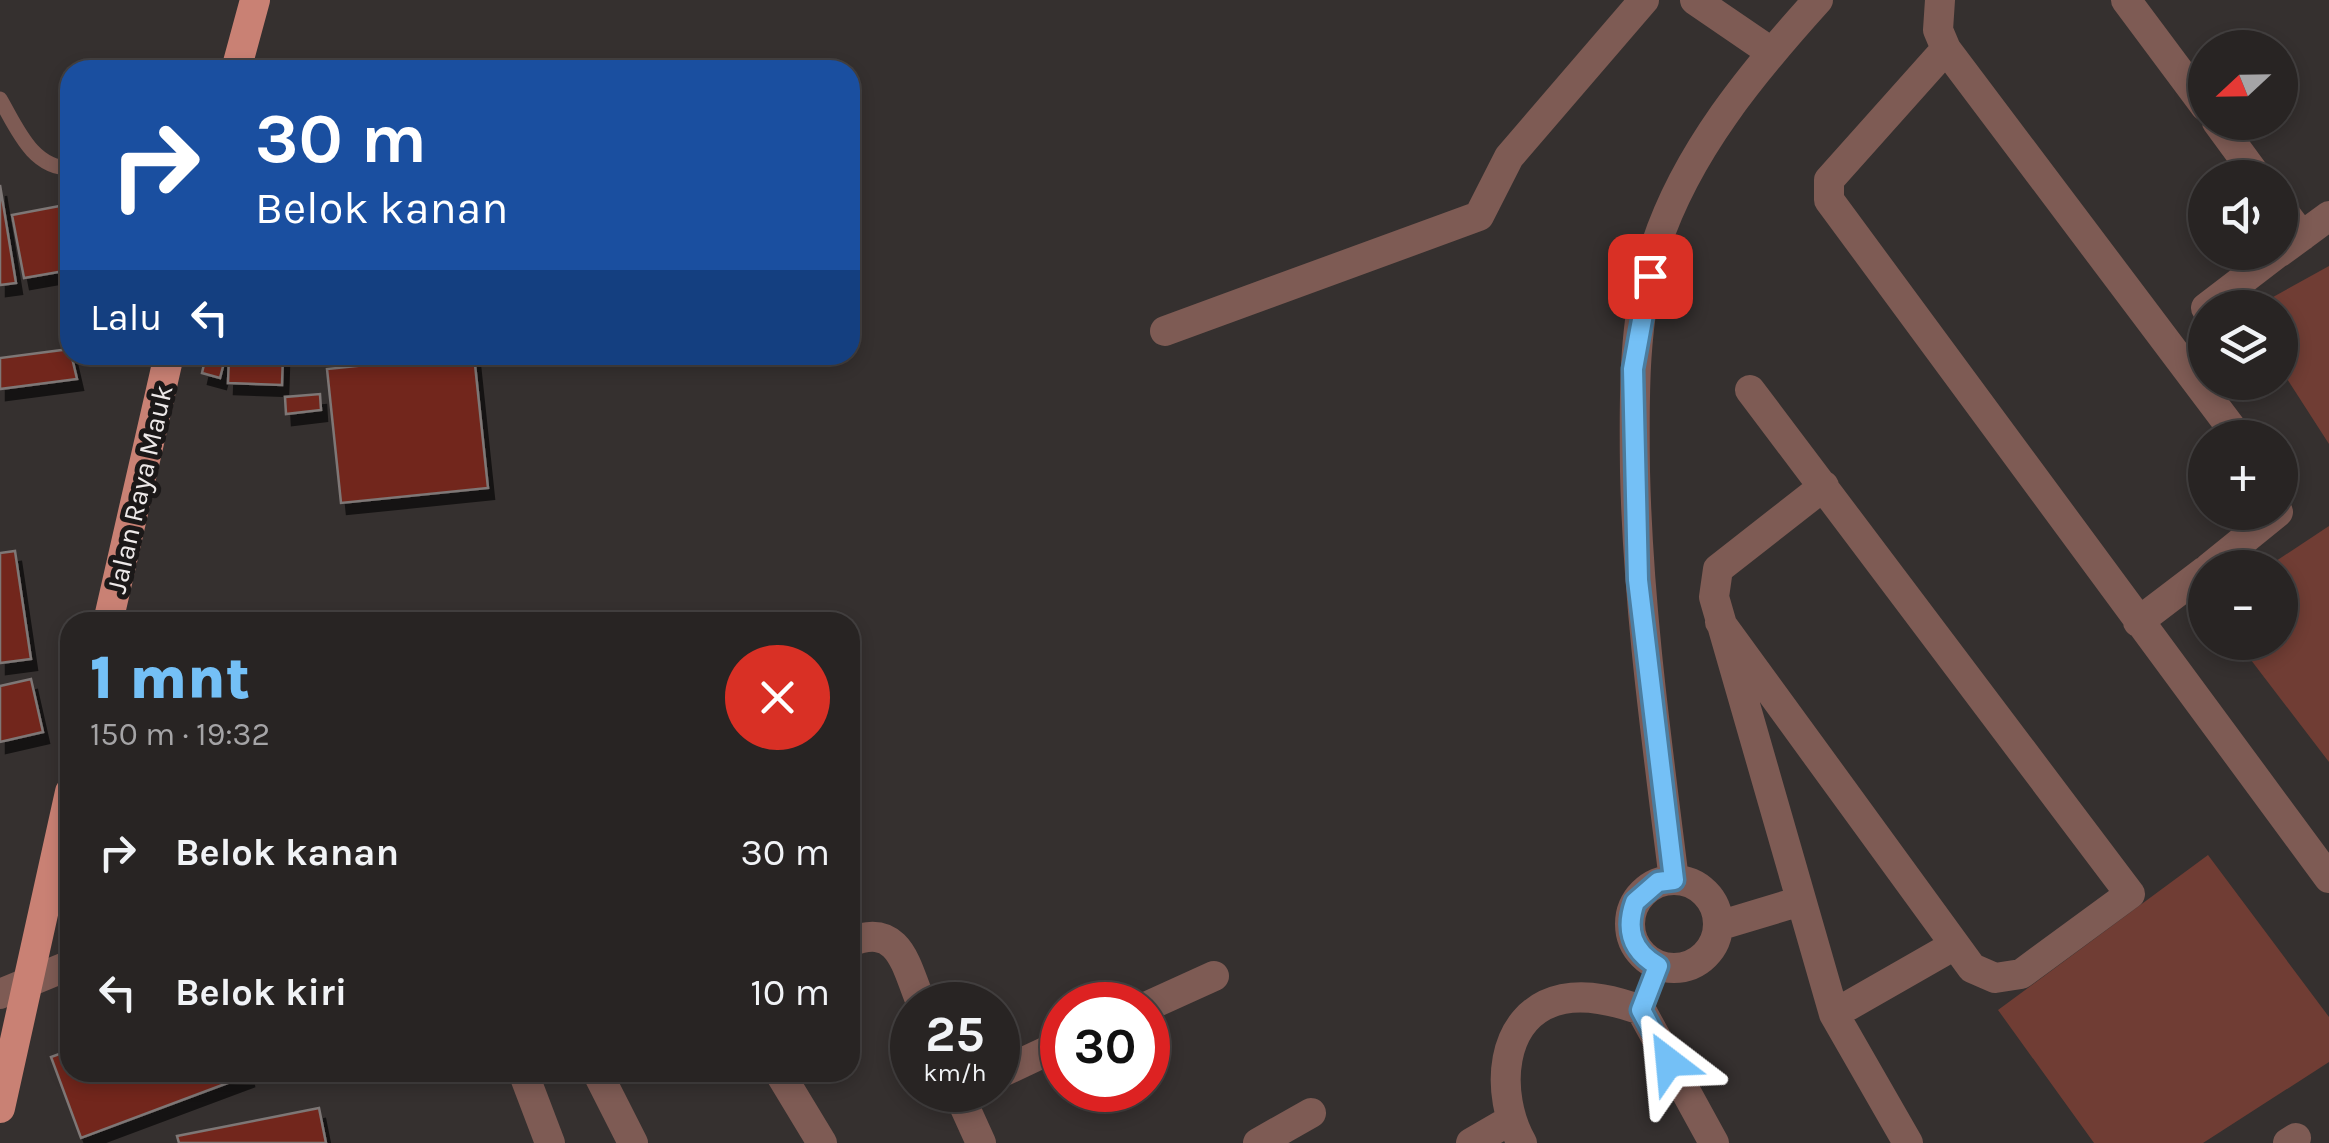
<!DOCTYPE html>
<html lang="id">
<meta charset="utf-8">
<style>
body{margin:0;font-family:Karla,sans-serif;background:#302c2b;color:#f1f3f6;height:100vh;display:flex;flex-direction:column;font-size:38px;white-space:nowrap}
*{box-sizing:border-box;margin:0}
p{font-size:32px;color:#a5a4a6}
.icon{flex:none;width:55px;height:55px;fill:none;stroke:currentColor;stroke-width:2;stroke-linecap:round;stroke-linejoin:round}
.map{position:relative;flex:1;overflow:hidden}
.drawer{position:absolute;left:60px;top:612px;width:800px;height:470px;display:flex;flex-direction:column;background:#282423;border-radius:30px;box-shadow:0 5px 15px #0003,0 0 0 2px #444141}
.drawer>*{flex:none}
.banner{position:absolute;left:60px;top:60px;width:800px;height:305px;border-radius:30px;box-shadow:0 5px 15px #0003,0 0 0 2px #444141;background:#1a4fa0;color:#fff;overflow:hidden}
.needle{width:65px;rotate:248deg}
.buttons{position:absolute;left:2188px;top:30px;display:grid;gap:20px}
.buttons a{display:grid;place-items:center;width:110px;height:110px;border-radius:50%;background:#282423;box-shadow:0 5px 15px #0003,0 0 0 2px #444141;font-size:50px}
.speed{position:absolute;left:890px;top:982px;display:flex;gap:20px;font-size:50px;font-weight:700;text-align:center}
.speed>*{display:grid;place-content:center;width:130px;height:130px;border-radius:50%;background:#282423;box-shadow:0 5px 15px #0003,0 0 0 2px #444141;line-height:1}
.speed small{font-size:25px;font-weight:400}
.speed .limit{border:15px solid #d22;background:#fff;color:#111}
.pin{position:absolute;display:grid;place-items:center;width:85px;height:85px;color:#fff;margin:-42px;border-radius:20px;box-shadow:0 5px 15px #0006}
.me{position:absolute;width:110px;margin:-55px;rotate:331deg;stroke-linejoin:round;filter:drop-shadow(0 0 8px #0008)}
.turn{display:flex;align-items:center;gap:35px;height:210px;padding:0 30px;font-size:45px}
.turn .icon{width:130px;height:130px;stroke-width:2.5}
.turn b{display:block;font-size:70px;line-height:85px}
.then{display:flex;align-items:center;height:95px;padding:0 30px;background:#0003;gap:20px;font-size:38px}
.round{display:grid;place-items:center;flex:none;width:105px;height:105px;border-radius:52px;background:#302c2b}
.head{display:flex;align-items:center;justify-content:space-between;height:170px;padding:0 30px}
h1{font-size:60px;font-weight:800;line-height:75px;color:#74c0f6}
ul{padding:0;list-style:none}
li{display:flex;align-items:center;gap:30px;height:140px;padding:0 30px}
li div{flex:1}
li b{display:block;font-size:38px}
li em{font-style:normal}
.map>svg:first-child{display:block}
</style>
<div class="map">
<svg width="2329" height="1143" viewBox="0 0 2329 1143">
<defs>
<filter id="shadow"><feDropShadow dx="6" dy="11" stdDeviation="0" flood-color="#0009"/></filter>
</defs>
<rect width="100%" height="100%" fill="#35302f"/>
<path fill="#703d34" d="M2329,266v178l-49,-76v-60l-25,-1z
M2329,526v236l-91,-119 42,-1v-74l-13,-1z
M2208,855l121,162v45l-126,81h-109l-96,-133z"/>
<path fill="#72281d" stroke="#7e7776" stroke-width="2.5" filter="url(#shadow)" d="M0,185l16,98 -16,2z
M70,204v66l-46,8 -12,-63z
M70,349l7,30 -77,10v-31z
M206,355h20l-6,23 -18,-5z
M229,355h54l-1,30 -54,-2z
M394,355h80l14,133 -147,15 -14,-134 67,-7z
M320,394l1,16 -35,4 -1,-17z
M15,551l16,108 -31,4v-110z
M31,679l12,53 -43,10v-56z
M70,1050v22l179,3 -168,63 -30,-81z
M319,1108l7,35h-147l-2,-7z"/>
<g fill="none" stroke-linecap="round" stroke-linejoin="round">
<path stroke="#7e5b54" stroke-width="15" d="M0,99c17,29 32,69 70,69"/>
<path stroke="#7e5b54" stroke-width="30" d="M1695,0l76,52
M1940,0l-2,30 8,19 293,389
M2126,0l79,106
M1946,49l-117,131v20l500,678
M2217,122l41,56
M2280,207l22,29
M2280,252l49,-36
M2206,308l73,-56
M1165,331l314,-115 30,-59 135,-157
M1824,486l-106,83 -4,28 120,417 74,129
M2209,568l69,-56
M1720,622l252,346 23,10 26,-4 109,-80 -380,-504
M2138,622l67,-51
M1630 924a44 44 0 1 1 88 0a44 44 0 1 1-88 0Z
M1674,880c-17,-137 -36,-272 -39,-409 -1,-75 -2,-153 21,-226 31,-94 97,-173 162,-245
M1718,926l83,-25
M850,942c51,-21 56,26 72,63
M0,994l70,-29
M1148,1006l66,-30
M1834,1014l119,-68
M523,1072l27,71
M597,1072l36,71
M779,1072l43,71
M998,1074l64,-30
M957,1090l24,53
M1258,1143l53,-30
M1471,1143l38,-22
M1522,1143c-27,-47 -25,-130 41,-144 26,-5 53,2 78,11l73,133
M2288,1143l8,-5"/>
<path stroke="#c98174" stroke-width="30" d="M236,70l19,-70
M108,622l61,-267
M0,1108l70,-316"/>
</g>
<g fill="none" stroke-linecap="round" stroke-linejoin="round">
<g stroke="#4b7da0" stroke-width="25">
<path id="route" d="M1650,276l-17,93 5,211 36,300 -16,2 -23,20c-10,28 -3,49 23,64l-17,44 28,52"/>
</g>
<use href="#route" stroke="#74c0f6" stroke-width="18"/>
</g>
<g text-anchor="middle" stroke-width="10" stroke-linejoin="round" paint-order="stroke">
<g font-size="28" fill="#ede9e9" stroke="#1b1818">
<text transform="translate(139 489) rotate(-77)" y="10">Jalan Raya Mauk</text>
</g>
</g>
</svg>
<div class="buttons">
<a><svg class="needle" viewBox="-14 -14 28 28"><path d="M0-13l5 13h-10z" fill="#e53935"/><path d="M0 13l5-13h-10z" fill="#a5a4a6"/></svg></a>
<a><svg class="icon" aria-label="sound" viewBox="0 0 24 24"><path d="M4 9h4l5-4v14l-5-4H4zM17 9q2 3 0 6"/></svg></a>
<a><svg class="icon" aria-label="layers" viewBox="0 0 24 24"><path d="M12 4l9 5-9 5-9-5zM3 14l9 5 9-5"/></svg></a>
<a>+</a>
<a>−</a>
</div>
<div class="speed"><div>25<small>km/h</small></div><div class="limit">30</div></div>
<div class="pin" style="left:1650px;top:276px;background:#d93025"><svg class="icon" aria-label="arrive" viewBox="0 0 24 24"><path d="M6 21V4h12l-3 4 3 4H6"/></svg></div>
<svg class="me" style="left:1669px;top:1062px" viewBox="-20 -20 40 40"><path d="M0-17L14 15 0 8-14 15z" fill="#74c0f6" stroke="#fff" stroke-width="4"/></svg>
<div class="banner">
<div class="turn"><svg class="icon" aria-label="right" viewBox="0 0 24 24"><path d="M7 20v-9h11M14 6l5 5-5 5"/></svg><div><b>30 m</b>Belok kanan</div></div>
<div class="then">Lalu<svg class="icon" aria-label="left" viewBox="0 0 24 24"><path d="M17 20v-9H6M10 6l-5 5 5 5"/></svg></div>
</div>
<section class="drawer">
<div class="head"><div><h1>1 mnt</h1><p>150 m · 19:32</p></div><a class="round" style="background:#d93025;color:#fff"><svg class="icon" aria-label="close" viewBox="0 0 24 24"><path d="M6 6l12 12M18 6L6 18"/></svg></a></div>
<ul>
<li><svg class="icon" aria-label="right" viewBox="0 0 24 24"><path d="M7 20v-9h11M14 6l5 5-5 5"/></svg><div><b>Belok kanan</b></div><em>30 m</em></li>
<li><svg class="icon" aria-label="left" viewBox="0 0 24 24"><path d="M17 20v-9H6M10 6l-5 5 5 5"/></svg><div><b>Belok kiri</b></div><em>10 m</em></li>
</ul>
</section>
</div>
